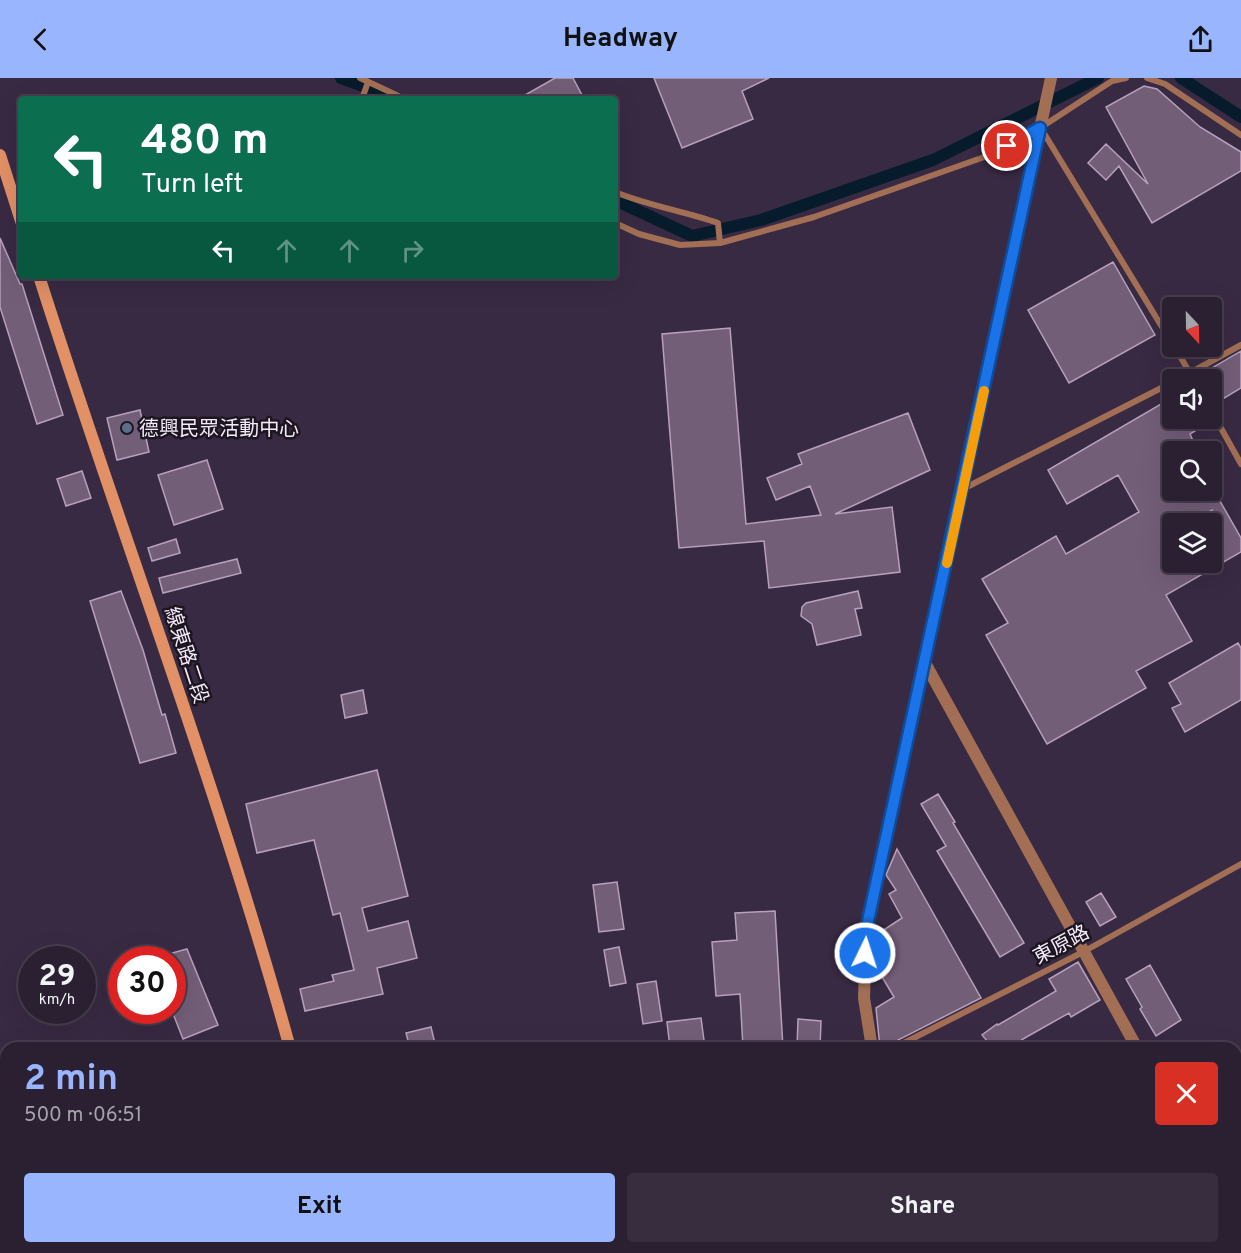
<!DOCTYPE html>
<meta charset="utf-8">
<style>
body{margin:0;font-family:Overpass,"Noto Sans TC",sans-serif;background:#372d3e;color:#f1f3f6;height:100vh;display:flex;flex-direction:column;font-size:22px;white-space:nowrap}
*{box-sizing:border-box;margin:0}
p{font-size:20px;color:#a6a3ac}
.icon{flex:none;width:33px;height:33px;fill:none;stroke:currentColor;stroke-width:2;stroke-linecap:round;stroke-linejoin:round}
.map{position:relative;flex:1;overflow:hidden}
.drawer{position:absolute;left:0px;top:964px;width:1242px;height:212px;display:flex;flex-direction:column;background:#2b2032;border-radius:18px 18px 0 0;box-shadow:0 6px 24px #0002,0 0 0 2px #473e4d}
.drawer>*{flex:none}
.guide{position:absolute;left:18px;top:18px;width:600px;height:183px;border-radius:6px;box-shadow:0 6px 24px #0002,0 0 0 2px #473e4d;background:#0b6e4f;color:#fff;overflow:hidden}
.needle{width:39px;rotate:158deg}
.tools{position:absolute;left:1162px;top:219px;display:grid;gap:12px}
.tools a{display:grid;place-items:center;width:60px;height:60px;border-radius:6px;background:#2b2032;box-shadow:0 6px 24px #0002,0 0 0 2px #473e4d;font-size:30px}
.speed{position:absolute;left:18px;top:868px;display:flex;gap:12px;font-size:30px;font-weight:700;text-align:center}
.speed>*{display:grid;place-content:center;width:78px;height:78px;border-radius:50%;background:#2b2032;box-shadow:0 6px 24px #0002,0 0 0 2px #473e4d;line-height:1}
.speed small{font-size:15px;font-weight:400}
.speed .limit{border:9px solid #d22;background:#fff;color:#111}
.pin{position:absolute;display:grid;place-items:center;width:51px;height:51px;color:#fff;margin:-26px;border:3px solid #fff;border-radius:50%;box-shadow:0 2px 6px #0007}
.me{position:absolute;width:66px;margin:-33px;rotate:4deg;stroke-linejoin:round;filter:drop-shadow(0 0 4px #0008)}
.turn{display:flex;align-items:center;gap:21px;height:126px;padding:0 24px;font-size:27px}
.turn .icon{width:78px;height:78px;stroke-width:2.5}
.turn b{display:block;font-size:42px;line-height:51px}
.lanes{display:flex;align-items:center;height:57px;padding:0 24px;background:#0003;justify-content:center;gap:30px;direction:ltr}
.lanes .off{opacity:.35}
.round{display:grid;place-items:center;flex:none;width:63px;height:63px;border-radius:6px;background:#372d3e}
.overview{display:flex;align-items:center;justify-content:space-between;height:102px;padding:0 24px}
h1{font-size:36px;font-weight:700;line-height:45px;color:#99b5fd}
.action{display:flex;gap:12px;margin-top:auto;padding:12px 24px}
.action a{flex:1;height:69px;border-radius:6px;background:#99b5fd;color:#111;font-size:24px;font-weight:700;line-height:69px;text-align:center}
.action a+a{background:#372d3e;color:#f1f3f6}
header{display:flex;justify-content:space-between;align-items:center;height:78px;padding:0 24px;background:#99b5fd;color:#111;font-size:27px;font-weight:700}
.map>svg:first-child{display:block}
</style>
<header><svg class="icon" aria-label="back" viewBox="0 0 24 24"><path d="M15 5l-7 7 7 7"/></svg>Headway<svg class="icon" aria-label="share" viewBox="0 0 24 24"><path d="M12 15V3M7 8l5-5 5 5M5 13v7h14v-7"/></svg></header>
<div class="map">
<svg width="1241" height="1175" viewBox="0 0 1241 1175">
<rect width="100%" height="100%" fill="#392a43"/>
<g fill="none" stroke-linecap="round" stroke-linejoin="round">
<path stroke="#061c2d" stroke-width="12" d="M341,0l58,21
M1181,0l60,39
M615,122l77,36 69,-16 172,-60 165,-82"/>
</g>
<path fill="#735e78" stroke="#b8a0bd" stroke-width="1.5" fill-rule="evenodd" d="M555,0h18l11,21h-66z
M654,0h115l-27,13 11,28 -71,29z
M1144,8l13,3 43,38 41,25v19l-89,52 -33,-57 -13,14 -18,-17 18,-19 42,40 -42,-77z
M0,160l20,46h2l41,131 -26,9 -37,-117z
M1113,184l42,73 -86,48 -41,-73z
M730,250l16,196 75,-9 -11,-29 -34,14 -9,-22 35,-14 -4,-10 110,-41 22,57 -95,44 57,-7 8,65 -131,16 -5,-47 -85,7 -17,-214z
M1241,273v37l-25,15 -4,-6v-17h-13l-1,-4z
M1173,319v21h30l3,6 -16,10 8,18h-25v38h39v-3l29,51v14l-75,43 26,46 -56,30 10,17 -99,56 -61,-109 22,-12 -26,-44 74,-43 10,18 73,-42 -21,-37 -51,29 -19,-34zM1212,432v52h-39v-38h16z
M140,332l9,42 -32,8 -10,-42z
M207,382l16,49 -49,16 -16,-50z
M82,393l9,27 -25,8 -9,-27z
M176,461l4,14 -28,8 -4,-13z
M237,481l4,14 -78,20 -4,-15z
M121,513l22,59 19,65 3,-1 11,39 -36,10 -50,-162z
M858,513l4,17 -7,1 6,26 -44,10 -5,-21 -11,-8 1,-9 4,-4z
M1238,565l3,5v52l-56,32 -13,-24 9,-4 -12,-21z
M363,612l4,23 -22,5 -4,-23z
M377,692l31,126 -46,12 6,23 40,-10 9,37 -40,10 6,26 -78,17 -5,-22 34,-8 -2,-6 22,-5 -14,-57 -7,2 -19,-75 -57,13 -11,-49z
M938,716l17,28 -2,1 71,120 -24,14 -63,-106 9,-5 -25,-42z
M897,771l84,149 -89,45 -5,5h-7l-4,-40 18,-11 -19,-32 17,-10 -13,-22 23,-15 -13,-24 7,-4 -10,-15z
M617,804l7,47 -25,3 -6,-47z
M1101,815l15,24 -16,9 -14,-24z
M775,833l8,137h-40l-3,-54 -24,2 -4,-54 25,-2 -2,-27z
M619,869l7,36 -16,3 -6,-36z
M187,871l31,76 -35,14 -11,-28v-58z
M1078,884l22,38 -29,17 -2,-4 -46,26 -13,9h-17l-11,-13 15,-11 1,1 58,-34 -7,-12z
M1150,887l31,55 -25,16 -16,-27 2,-2 -16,-28z
M656,903l6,40 -19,3 -6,-40z
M701,940l4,30h-35l-3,-26z
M798,941l23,2 -1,27h-23z
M431,949l5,21h-26l-4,-15z"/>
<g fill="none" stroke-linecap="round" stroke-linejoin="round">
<path stroke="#a26f55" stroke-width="6" d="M360,0l45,21
M1147,0l18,6 76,51
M362,21l6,-17
M1042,52l131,215
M615,114c34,14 69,19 103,31l2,20
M615,145l24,11 41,11 40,-2 94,-26 176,-62 50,-27 72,-47 14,-3
M1174,268l20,34
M1177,302l64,-35
M1212,334l29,52
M963,411l210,-107
M894,970l189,-96 158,-88
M75,1175l12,-5"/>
<path stroke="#a26f55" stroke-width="12" d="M925,585l212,385
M872,970l-8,-50 2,-68 185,-852
M0,1076l6,-3
M1236,1119l5,-1
M1236,1150l5,9
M100,1170l2,5
M898,1170v5
M1074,1175l12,-5"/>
<path stroke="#e29066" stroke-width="12" d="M0,77l21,66
M39,198c82,258 179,511 251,772
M340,1170l1,5"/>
</g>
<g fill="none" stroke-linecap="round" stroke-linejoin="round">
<g stroke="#114b97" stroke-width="15">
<path id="route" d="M865,875l1,-23 174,-802 -33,18"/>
</g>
<use href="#route" stroke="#1a73e8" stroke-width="10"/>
<path stroke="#f59e0b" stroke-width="10" d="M947,485l37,-172"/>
</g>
<circle fill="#5c6f8a" stroke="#1d1621" stroke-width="2" cx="127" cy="350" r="6"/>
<g text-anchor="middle" stroke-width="5" stroke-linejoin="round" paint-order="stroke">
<g font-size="20" fill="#f4eafa" stroke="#1d1621" text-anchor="start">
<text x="139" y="357">德興民眾活動中心</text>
</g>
<g font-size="20" fill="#f4eafa" stroke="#1d1621">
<text transform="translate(187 577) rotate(72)" y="7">線東路二段</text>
<text transform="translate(1061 866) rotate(-28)" y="7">東原路</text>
</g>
</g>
</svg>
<div class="tools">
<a><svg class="needle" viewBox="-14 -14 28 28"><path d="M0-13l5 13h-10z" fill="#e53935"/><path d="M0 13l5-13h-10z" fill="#a6a3ac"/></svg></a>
<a><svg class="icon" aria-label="sound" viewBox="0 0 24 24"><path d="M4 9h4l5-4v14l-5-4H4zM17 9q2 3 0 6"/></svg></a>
<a><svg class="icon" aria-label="search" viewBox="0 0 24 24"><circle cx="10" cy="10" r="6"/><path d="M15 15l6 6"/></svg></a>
<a><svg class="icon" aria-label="layers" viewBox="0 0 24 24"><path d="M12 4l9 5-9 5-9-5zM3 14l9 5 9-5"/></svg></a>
</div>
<div class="speed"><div>29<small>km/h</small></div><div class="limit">30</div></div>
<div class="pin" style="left:1007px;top:68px;background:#d93025"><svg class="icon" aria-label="arrive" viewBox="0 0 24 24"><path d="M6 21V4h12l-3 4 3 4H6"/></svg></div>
<svg class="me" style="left:865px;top:875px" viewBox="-20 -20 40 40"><circle r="17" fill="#1a73e8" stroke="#fff" stroke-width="3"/><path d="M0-11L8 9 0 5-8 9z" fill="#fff"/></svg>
<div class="guide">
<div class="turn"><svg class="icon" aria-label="left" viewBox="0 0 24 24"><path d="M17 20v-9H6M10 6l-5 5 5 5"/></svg><div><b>480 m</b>Turn left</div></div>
<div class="lanes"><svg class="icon" aria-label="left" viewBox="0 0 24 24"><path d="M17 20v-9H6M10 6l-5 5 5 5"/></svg><svg class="icon off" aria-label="ahead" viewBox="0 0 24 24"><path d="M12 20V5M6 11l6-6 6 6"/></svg><svg class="icon off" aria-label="ahead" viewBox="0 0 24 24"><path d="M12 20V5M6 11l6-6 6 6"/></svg><svg class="icon off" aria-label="right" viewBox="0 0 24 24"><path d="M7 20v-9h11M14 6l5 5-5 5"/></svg></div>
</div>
<section class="drawer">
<div class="overview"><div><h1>2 min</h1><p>500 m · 06:51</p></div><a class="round" style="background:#d93025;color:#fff"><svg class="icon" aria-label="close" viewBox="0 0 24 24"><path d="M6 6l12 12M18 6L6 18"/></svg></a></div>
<div class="action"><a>Exit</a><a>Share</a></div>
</section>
</div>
